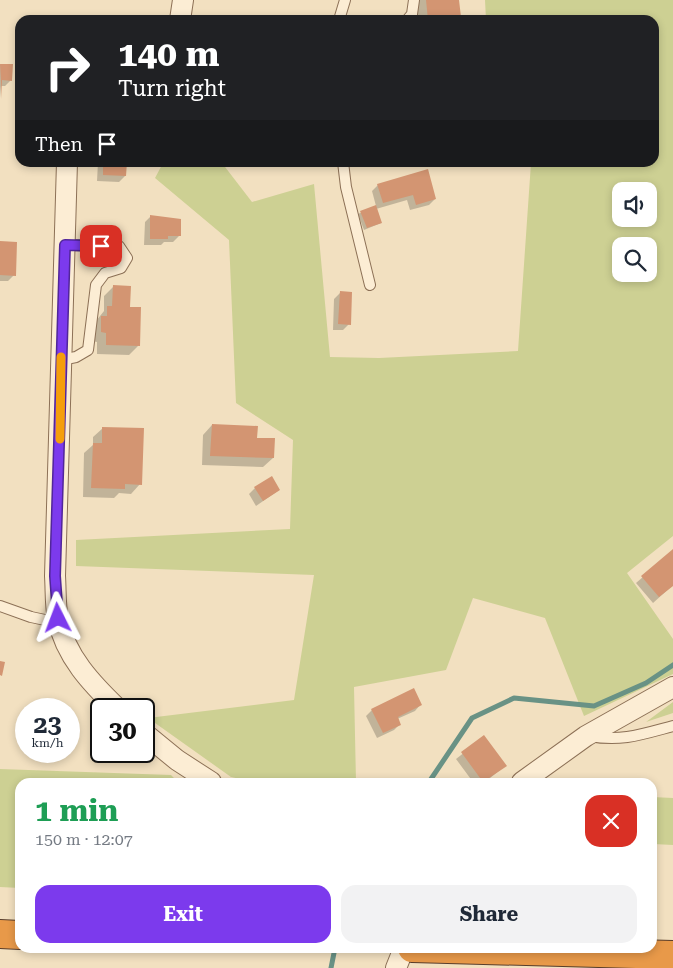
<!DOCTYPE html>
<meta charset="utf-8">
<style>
body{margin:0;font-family:"Roboto Serif",serif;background:#f2f2f3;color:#1f2937;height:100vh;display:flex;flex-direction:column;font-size:19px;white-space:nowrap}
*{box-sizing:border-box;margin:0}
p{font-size:16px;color:#747a83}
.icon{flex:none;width:28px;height:28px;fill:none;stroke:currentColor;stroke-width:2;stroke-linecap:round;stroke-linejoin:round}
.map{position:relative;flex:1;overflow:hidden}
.drawer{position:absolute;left:15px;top:778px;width:642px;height:175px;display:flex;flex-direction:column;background:#fff;border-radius:15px;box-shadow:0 2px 8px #0003}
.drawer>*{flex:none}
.guide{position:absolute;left:15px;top:15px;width:644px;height:152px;border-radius:15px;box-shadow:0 2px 8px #0003;background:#202124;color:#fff;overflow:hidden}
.fabs{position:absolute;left:612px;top:182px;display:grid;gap:10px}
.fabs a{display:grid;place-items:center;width:45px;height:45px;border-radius:10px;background:#fff;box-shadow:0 2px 8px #0003;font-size:25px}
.speed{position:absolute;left:15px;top:698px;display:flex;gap:10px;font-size:25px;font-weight:700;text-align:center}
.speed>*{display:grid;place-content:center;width:65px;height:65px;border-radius:50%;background:#fff;box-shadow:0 2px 8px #0003;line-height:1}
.speed small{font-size:12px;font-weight:400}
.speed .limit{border:2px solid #111;border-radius:8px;background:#fff;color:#111}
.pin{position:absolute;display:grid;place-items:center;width:42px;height:42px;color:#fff;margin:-21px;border-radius:10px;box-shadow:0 2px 8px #0006}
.me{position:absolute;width:55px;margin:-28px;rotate:357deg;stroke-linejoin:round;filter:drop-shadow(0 0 4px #0008)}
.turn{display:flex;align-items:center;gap:18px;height:105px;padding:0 20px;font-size:22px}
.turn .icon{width:65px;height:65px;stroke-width:2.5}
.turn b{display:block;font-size:35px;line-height:42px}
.then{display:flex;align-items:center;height:48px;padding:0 20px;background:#0003;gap:10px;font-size:19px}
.round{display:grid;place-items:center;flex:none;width:52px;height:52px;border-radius:15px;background:#f2f2f3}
.overview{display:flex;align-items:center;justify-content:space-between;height:85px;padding:0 20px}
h1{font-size:30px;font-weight:700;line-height:38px;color:#1e9e55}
.action{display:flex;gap:10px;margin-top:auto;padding:10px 20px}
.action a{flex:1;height:58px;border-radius:15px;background:#7c3aed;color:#fff;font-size:20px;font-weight:700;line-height:58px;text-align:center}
.action a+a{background:#f2f2f3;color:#1f2937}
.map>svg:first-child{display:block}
</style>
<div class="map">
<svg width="673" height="968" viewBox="0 0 673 968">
<rect width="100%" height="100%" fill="#f2e0c0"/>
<path fill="#cdd093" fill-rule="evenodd" d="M485,0h188v536l-46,37 46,66v35l-89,42 -39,-98 -72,-20 -27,72 -92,17 2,95h-102l-23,-5 -83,-59 146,-18 20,-125 -238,-9v-26l214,-11 3,-89 -57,-37 -7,-163 -74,-62 8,-15h59l30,39 62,-18 16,173 49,1 139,-7 13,-188 123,-1v-142h-168zM621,191h28v28h-28zM621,246h28v28h-28z
M673,702v11l-27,9z
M0,769l171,6 7,7h-158v106l-20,-1z
M652,797l21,1v47l-20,-1z"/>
<path fill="#0003" d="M412,0h46l2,18 12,2h-53z
M0,65h11v15l-6,6h-4l-1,12z
M98,162h27v14l-6,6 -22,-1z
M378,185l57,14 -6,6 -19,5 -3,-10 -31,9 5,14 -17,7 -6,-16 18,-8 -4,-15z
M151,216l28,20 -6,6h-9l-3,3h-17l1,-23z
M0,242l14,33 -6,6h-8z
M114,286l15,22 9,38 -9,9 -32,-1v-12l-5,-1v-15l12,-15v-15z
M340,293l9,31 -6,6h-10l1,-31z
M212,425l44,14 17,19 -10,9 -61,-2 1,-30z
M103,428l37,56 -9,10 -12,-1 -5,5 -31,-1 1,-44 9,-8v-8z
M255,488l24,2 -23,16 -7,-12z
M673,551v34l-20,18 -17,-20z
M421,704l-6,7 -18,8 3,5 -6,6 -17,8 -11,-22 6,-6z
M484,737l21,29 -20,16h-12l-17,-23z"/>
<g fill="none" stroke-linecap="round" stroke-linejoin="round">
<path stroke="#699285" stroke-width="5" d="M429,782l43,-64 42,-20 80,8 52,-23 27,-18
M331,968l4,-20"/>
</g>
<path fill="#d39572" d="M426,0h33l2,17h12v3h-45z
M0,64h13l-1,17 -10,-1v19z
M103,162h24l-1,14 -23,-1z
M428,169l8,30 -20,6 -3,-10 -30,8 -6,-19z
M376,205l6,18 -15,5 -7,-17z
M150,215l31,4v17h-13v3h-18z
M0,241l17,1 -1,34 -16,-1z
M113,285l18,1 -1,21h11l-1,39 -34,-1v-12l-5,-1v-16h6v-10h5z
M340,291l12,1 -1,33 -13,-1z
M212,424l46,2 -1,12h18l-1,20 -64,-2z
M102,427l42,1 -2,57 -17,-1v5l-34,-1 2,-45h9z
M272,476l8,14 -17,11 -9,-14z
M673,549v37l-14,11 -18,-21z
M0,661l5,1 -3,14 -2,-1z
M414,688l8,17 -24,12 3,8 -18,8 -12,-24z
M484,735l23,31 -24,16 -22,-30z"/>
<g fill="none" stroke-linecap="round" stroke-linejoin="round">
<g stroke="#8c7056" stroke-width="12">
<path id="service" d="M339,20l6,-20
M407,20l5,-6 2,-14
M343,162l3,25 24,98
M61,360l15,-3 12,-7 8,-65 9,-12 16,-5 6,-10 -8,-12 -54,-1
M0,606l31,11 28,6
M590,736c31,6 53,-2 83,-10"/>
</g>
<g stroke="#8c7056" stroke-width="22">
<path id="minor" d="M180,20l3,-20
M67,162l-12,414c1,14 0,29 3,43 7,37 34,65 60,90
M144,733l33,27 34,22
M522,782l64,-46 87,-49
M396,968l8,-20"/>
</g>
<g stroke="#593e2b" stroke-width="30">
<path id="motorway" d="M0,934l20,1
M412,948l261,7"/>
</g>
<use href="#service" stroke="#fcedd4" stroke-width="10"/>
<use href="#minor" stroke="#fcedd4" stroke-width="20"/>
<use href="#motorway" stroke="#e89949" stroke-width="28"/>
</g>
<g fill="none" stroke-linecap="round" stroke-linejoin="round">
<g stroke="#51269a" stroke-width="12">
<path id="route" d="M58,618l-3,-42 10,-331 36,1"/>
</g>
<use href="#route" stroke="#7c3aed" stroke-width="9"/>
<path stroke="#f59e0b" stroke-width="9" d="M60,439l1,-82"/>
</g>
</svg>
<div class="fabs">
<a><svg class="icon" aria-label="sound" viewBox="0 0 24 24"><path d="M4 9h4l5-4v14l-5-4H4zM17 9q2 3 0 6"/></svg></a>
<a><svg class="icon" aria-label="search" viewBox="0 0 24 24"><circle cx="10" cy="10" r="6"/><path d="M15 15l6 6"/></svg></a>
</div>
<div class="speed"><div>23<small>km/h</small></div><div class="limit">30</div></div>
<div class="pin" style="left:101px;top:246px;background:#d93025"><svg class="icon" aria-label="arrive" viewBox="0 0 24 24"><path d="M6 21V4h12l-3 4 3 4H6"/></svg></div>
<svg class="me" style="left:58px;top:618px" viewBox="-20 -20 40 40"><path d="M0-17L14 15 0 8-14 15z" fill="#7c3aed" stroke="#fff" stroke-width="4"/></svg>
<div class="guide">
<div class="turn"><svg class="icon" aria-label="right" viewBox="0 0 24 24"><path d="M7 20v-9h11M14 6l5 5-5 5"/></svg><div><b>140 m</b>Turn right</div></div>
<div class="then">Then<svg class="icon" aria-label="arrive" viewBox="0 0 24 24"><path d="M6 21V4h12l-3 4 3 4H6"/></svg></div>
</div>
<section class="drawer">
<div class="overview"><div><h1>1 min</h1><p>150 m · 12:07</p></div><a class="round" style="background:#d93025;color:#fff"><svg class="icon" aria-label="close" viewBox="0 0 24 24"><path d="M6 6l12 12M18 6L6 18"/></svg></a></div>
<div class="action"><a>Exit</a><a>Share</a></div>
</section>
</div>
